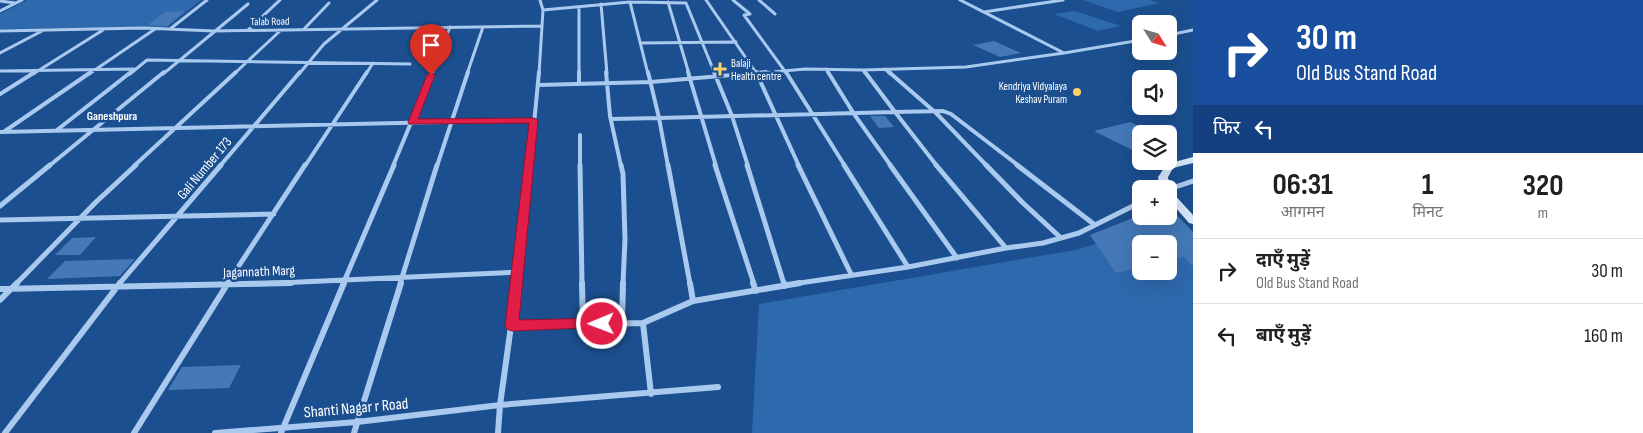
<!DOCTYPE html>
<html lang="hi">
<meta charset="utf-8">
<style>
body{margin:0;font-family:"Sofia Sans Condensed","Noto Sans Devanagari",sans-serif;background:#f6f6f6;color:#202124;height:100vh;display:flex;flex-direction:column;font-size:19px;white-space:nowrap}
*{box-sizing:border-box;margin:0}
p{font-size:16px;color:#757577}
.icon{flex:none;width:28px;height:28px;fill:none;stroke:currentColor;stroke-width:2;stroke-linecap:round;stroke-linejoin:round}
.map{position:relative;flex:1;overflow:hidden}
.panel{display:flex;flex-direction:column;background:#fff;width:450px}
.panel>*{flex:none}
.guide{background:#1a4fa0;color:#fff;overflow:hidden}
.needle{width:32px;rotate:127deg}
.buttons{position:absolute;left:1132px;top:15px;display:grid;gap:10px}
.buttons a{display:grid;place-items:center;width:45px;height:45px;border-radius:8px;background:#fff;box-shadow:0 5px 20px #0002;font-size:25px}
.pin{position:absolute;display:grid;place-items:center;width:42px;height:42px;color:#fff;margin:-51px -21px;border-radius:50% 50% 50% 0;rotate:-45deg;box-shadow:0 0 5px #0007}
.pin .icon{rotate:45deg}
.me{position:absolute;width:55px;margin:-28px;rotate:269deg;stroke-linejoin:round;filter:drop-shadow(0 0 4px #0008)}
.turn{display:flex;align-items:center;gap:18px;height:105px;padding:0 20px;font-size:22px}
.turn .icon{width:65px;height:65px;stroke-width:2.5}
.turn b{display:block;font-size:35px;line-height:42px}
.then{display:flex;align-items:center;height:48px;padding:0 20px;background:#0003;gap:10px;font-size:19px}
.eta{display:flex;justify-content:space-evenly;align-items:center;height:85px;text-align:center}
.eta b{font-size:30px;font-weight:700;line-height:35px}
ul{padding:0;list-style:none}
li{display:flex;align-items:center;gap:15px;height:65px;padding:0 20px;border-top:1px solid #e0e0e0}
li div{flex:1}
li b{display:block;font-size:19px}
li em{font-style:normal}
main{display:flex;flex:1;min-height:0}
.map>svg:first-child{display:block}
</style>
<main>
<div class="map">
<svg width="1193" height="433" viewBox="0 0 1193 433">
<rect width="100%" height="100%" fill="#1b4f8f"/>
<path fill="#2e69ad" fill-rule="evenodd" d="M27,0h174l-35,28 -166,1v-15z
M1083,0h67l10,3 -42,9z
M1075,11l46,15 -23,5 -44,-17z
M1147,229l46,25v179h-441l7,-129 316,-54zM1141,244h28v27h-28z"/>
<path fill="#4478b7" d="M185,11l-18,15 -19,-1 17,-13z
M994,41l27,12 -21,4 -27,-12z
M870,116h15l9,11 -15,1z
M1130,122l11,5v22l-7,2 -40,-20z
M1169,207l24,25v35l-9,-10 -15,4v-17h-28v23l-25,6 -26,-38 48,-19h31z
M96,237l-16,18h-25l17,-17z
M135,259l-15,17 -73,3 18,-18z
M241,365l-12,23 -61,2 14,-23z"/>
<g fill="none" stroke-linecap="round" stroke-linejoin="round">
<path stroke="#a9c9ee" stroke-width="3" d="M706,0l51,74
M733,0l17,14 -6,1 43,59
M759,0l16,14
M960,0l104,53 77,-13
M0,1l15,2
M630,2l56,1 29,71
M668,2l21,72
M601,4l6,70
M579,7v67
M543,10l87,-8 18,72
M0,11l22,-11
M984,12l79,-12
M170,29l37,-29
M304,29l25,-26
M248,30l32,-30
M0,31l143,-3 71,3 327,-5
M1169,35l24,-5
M641,43l95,-1
M0,53l42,-22
M826,69l3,5
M885,69l5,5
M863,70l3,4
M0,71l134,-2
M33,74l70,-44
M89,74l66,-45
M130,74l17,-14 263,4
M163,74l85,-70
M234,74l47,-44
M299,74l25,-30 53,-44
M366,74l7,-11
M432,74l18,-47
M467,74l16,-47
M539,74l4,-64 -3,-10
M751,74l54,-5 58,1 103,-3 98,-14"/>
<path stroke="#a9c9ee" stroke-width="4" d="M579,72v12
M606,72l4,44 11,50
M648,72l11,46 236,-6 42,54
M688,72l28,94
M714,72l18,44 16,50
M756,72l43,94
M786,72l59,94
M828,72l26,42 37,52
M865,72l30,40 48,-1 8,3 68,52
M889,72l47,41 51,53
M538,85l113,-3 115,-10
M0,94l35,-22
M611,119l48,-1 9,48
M57,130l74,-58
M5,131l86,-59
M0,132l534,-12
M580,135v31
M49,166l115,-94
M134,166l102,-94
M220,166l80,-94
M305,166l62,-94
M393,166l39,-94
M437,166l31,-94
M530,166l9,-94"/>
<path stroke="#a9c9ee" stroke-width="5" d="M580,165l2,119
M621,165l2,9 2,65 -2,45
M668,165l22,119
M715,165l39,119
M747,165l37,119
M798,165l53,109
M844,165l64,102
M890,165l67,93
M936,165l70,83 37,-5 36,-10 62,-31
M986,165l37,38 38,35
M1017,165l78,60
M1169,189l24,-8
M0,206l50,-41
M0,220l274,-6
M16,284l80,-82 40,-37
M119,284l102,-119
M227,284l78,-119
M256,284l263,-12
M343,284l51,-119
M400,284l37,-119
M517,284l13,-119
M793,284l115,-17 98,-19"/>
<path stroke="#a9c9ee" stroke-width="6" d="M582,283l1,41
M690,283l3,18 107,-18
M753,283l3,8
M784,283l1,3
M0,289l291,-6
M0,300l17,-17
M622,323l1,-40
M512,326l131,-3
M651,394l-8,-71 50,-22
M5,433l115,-150
M134,433l94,-150
M215,433l142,-11 143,-17 218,-18
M281,433l63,-150
M354,433l47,-150
M498,433l2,-28 17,-122"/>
<path fill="#d6e6fa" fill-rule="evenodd" d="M1193,157v6l-20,5 -5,9 2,12 -1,1v-1h-9l-2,-12 9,-13z
M1169,191l3,1 21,23v9l-4,-1 -20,-23z"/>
</g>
<path fill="#e11d48" stroke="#92132f" d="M431,72l4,3 -17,44 116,-1 4,2 -19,200 83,-2 5,2 2,4 -2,3 -95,4 -5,-2 -2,-3 24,-203 -120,1 -1,-2 19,-47z"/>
<g fill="#ffd166" stroke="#1b4f8f" stroke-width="2">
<path d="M717.5 61.5h5v5h5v5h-5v5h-5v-5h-5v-5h5z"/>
<circle cx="1077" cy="92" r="5"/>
</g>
<g text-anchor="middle" stroke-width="5" stroke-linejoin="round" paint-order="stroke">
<g font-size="11" fill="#fff" stroke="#1b4f8f">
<text transform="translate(270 21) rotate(-1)" y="4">Talab Road</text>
</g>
<g font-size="11" fill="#fff" stroke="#1b4f8f" text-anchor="start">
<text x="731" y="67">Balaji<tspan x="731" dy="13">Health centre</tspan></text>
<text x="1067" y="90" text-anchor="end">Kendriya Vidyalaya<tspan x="1067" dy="13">Keshav Puram</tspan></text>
</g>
<g font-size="12" font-weight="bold" fill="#fff" stroke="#1b4f8f">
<text x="112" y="120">Ganeshpura</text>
</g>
<g font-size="14" fill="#fff" stroke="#1b4f8f">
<text transform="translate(204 168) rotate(-50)" y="5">Gali Number 173</text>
<text transform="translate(259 271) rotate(-2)" y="5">Jagannath Marg</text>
</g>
<g font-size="16" fill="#fff" stroke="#1b4f8f">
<text transform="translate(356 407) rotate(-5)" y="6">Shanti Nagar r Road</text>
</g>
</g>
</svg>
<div class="buttons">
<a><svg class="needle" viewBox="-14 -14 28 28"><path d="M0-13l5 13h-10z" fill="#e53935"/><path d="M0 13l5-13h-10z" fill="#757577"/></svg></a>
<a><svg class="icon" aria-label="sound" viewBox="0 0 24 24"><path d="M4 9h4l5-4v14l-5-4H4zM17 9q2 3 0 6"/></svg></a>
<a><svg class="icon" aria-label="layers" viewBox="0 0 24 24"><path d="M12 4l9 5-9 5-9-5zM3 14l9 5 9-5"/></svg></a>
<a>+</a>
<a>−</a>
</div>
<div class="pin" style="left:431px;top:75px;background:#d93025"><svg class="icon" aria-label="arrive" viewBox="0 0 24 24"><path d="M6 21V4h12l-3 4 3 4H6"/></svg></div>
<svg class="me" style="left:602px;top:324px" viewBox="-20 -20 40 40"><circle r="17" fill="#e11d48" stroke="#fff" stroke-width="3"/><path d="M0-11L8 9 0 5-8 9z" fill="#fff"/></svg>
</div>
<section class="panel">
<div class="guide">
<div class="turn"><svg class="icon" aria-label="right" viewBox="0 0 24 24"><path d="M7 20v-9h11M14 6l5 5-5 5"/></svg><div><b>30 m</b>Old Bus Stand Road</div></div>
<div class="then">फिर<svg class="icon" aria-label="left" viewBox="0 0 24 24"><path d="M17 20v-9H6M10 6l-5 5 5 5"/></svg></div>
</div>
<div class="eta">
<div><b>06:31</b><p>आगमन</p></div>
<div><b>1</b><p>मिनट</p></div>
<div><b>320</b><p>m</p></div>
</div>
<ul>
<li><svg class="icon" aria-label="right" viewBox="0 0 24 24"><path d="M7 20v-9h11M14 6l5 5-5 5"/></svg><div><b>दाएँ मुड़ें</b><p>Old Bus Stand Road</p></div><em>30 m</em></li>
<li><svg class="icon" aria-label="left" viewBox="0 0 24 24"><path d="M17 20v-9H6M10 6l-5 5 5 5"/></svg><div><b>बाएँ मुड़ें</b></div><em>160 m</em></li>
</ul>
</section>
</main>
